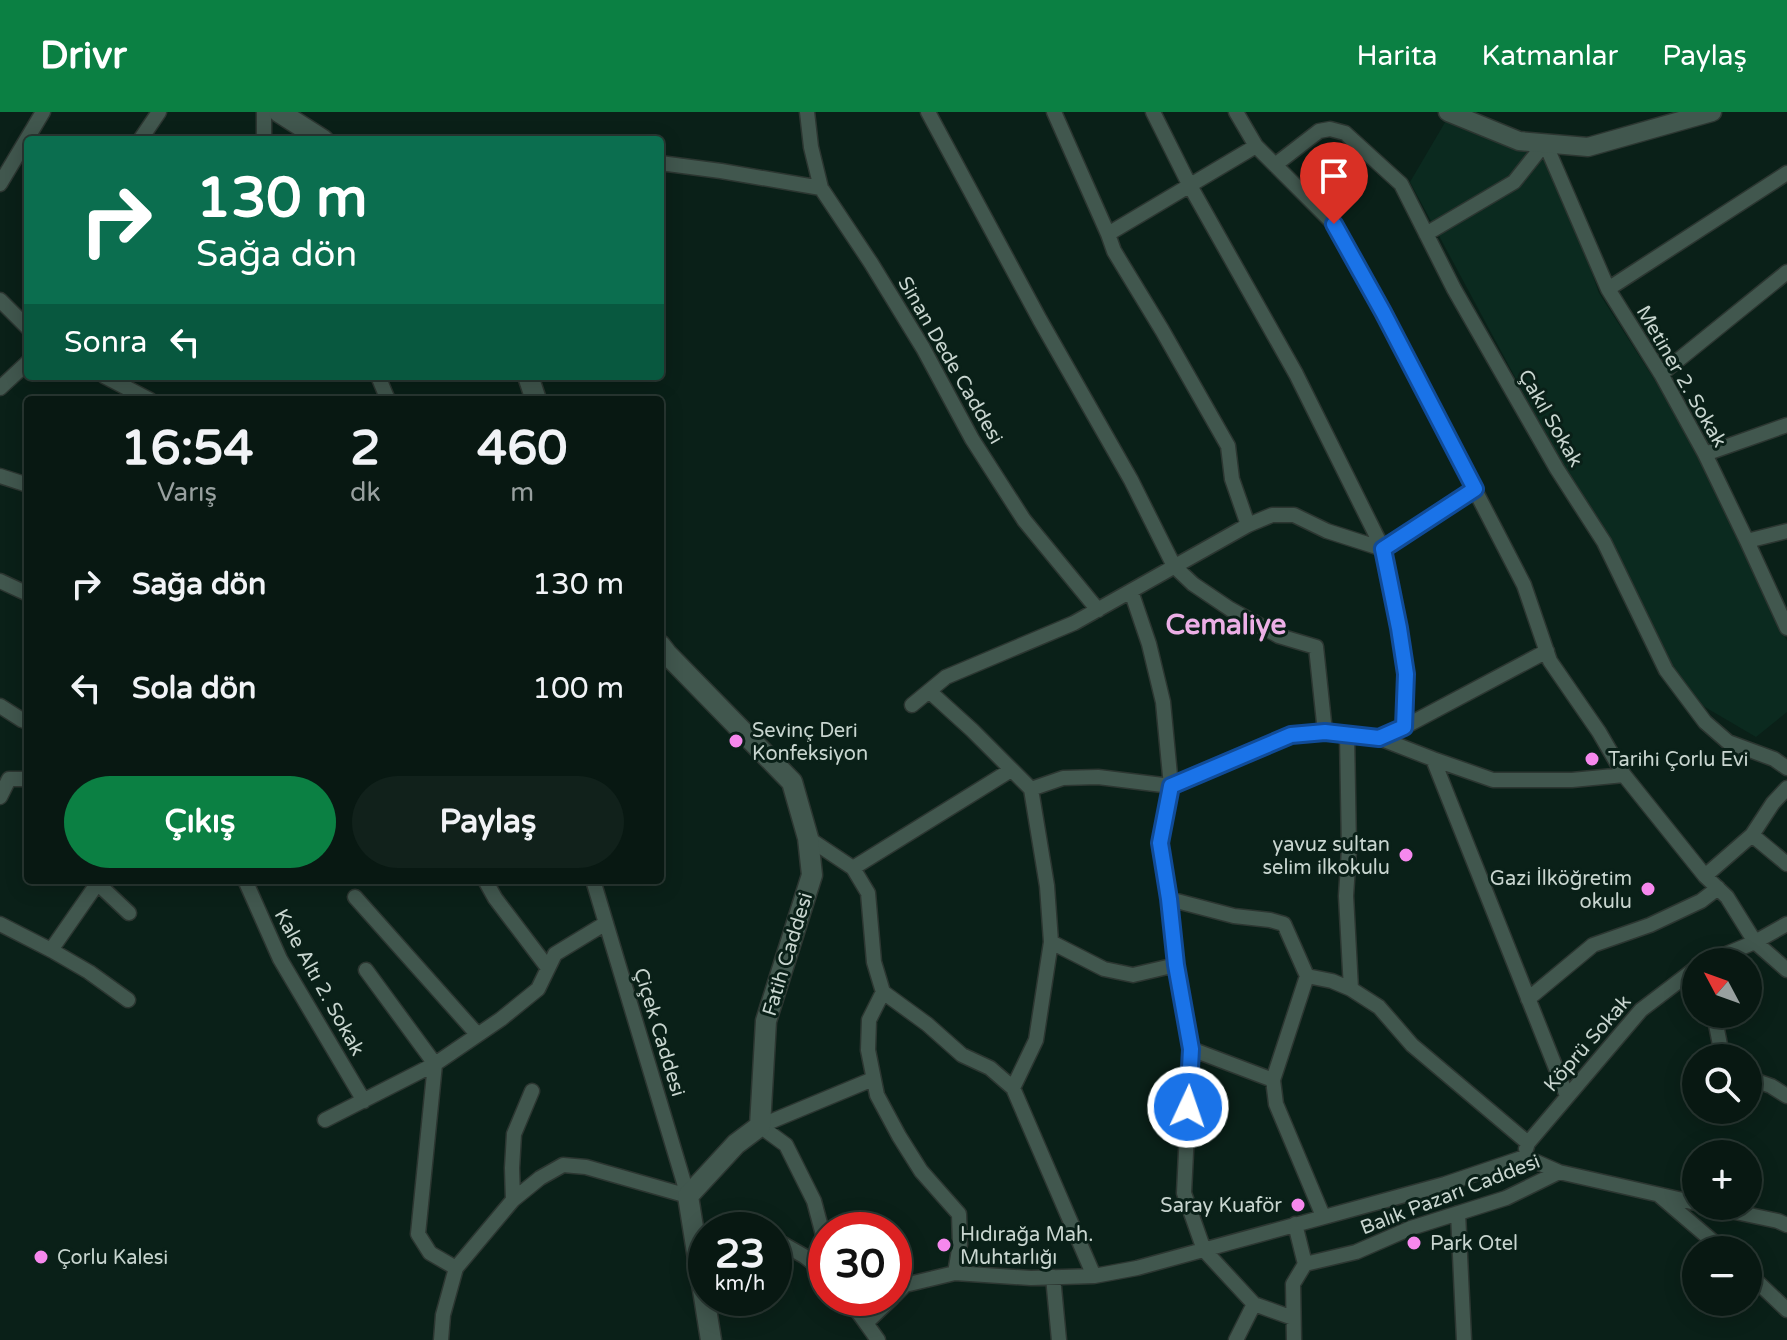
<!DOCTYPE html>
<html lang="tr">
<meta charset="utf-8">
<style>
body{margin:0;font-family:"Varela Round",sans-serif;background:#11211b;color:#f1f3f6;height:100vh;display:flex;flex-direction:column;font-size:30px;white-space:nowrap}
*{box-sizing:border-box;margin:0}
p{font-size:26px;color:#98a09f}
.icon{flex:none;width:44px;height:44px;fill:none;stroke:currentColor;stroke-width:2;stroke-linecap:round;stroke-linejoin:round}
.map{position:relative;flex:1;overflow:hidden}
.details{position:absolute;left:24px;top:284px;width:640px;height:488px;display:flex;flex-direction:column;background:#081812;border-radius:8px;box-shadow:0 4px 20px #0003,0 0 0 2px #293732}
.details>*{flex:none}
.top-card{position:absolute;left:24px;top:24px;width:640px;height:244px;border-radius:8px;box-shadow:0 4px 20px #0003,0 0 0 2px #293732;background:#0b6e4f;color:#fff;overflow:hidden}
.needle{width:52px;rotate:311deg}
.tools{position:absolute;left:1682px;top:836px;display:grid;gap:16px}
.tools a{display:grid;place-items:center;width:80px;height:80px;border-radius:50%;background:#081812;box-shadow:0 4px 20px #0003,0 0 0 2px #293732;font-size:40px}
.speed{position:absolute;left:688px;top:1100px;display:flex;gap:16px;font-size:40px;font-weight:700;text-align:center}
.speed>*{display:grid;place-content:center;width:104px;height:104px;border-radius:50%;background:#081812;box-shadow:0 4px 20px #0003,0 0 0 2px #293732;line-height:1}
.speed small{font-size:20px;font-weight:400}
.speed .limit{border:12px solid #d22;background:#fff;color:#111}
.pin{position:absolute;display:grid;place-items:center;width:68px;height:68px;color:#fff;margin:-82px -34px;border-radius:50% 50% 50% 0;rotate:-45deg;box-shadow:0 0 8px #0007}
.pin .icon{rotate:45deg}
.me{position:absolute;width:88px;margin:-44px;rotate:3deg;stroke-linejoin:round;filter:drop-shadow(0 0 6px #0008)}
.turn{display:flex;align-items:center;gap:28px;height:168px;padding:0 40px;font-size:36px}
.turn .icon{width:104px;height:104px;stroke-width:2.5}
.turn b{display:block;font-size:56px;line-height:68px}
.then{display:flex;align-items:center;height:76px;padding:0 40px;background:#0003;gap:16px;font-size:30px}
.eta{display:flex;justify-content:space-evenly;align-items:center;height:136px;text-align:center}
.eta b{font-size:48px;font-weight:700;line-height:56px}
.primary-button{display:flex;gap:16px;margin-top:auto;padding:16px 40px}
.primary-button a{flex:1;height:92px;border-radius:48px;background:#0b8043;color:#fff;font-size:32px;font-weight:700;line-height:92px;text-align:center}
.primary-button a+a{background:#11211b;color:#f1f3f6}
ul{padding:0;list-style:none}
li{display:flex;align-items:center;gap:24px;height:104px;padding:0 40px}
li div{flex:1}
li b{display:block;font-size:30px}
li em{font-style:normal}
header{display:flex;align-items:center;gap:48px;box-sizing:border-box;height:112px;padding:0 40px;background:#0b8043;color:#fff}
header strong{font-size:38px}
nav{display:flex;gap:44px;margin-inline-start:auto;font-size:28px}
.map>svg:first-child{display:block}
</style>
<header>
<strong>Drivr</strong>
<nav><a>Harita</a><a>Katmanlar</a><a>Paylaş</a></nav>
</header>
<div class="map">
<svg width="1787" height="1228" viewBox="0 0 1787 1228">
<rect width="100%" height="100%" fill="#0a2018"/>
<path fill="#0b2a1f" d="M1447,7l98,24 54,150 97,152 91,196v71l-31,25 -58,-34 -28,-38 -260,-483z"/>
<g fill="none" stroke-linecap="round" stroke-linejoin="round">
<g stroke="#2c3631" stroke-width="17">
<path id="minor" d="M807,0l4,35 10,41 50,75 52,85 49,91 52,81 74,90
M928,0l112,208 91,160 43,86 19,18 37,25 49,27 37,11 9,85
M1054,0l54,122 6,17 48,79 66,116 4,33 16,46
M1153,0l36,72 107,190 87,175 16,79 7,46 -2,53
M1236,0l20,34 78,78 49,88 141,273 26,76 49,71 25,43 81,101 22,21 28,45 32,28
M140,28l19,-28
M264,28v-28
M660,51l61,8 100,17
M1275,53l44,-34 11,-2 15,4 56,51 53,105 103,180 47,73 62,128 39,52 23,20 46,17 13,9
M0,72l43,-72
M1108,122l148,-88
M1426,122l88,-52 31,-39 63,146 53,85 44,80 42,87 40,87
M1608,177l179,-116
M0,188l28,28
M1661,262l126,-102
M104,264l46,24
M378,264l10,24
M0,276l28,-26
M1705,342l82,-29
M0,364l28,9
M1747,429l40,-10
M0,469l28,13
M1131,479l18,53 14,58 8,84 -11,57 9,56 7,66 15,84 -7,144 20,57 50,54 39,14
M929,579l43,39 59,59 16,97 4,56 -15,98 -23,48
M912,593l34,-28 128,-54 174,-98 24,-10h22l33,16 56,18 92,-60
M0,594l22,14 6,2
M1347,623l2,114 -3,47 5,93
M1379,626l25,-11 143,-76
M1433,647l60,21h79l52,-5
M1031,677l32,-11 35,-1 73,9 120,-51 34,-3 54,6 54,21 134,337
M0,685l9,-18h19
M1752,723l35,29
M808,726l45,30 15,25 6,69 9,30 44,32 35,31 28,13 23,20 81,188
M853,756l158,-98
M1705,764l47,-41 21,-32 14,-15
M94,768l35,33
M245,768l35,79 84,142
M485,768l10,18 53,70
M593,768l95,316
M355,785l122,137
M1169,787l65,17 36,4 14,4 23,52 25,5 19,8 28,18 33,38 116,98
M0,812l51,26 38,22 39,28
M1051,830l53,27 29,6 43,-10
M51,838l46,-66
M1707,850l48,-20 32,-18
M366,858l69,94 -17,170 12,19 26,15
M1307,864l-34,104 3,24 47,112
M883,880l-14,28 -1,30 9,45 22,41 22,35 38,43 1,30 -5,29
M1528,887l65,-54 57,-20 51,-24 17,-13
M1714,902l6,31 6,13
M1191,937l82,31
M1748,966l23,8 16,10
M325,1008l110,-56 66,-45 37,-30 17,-35 51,-31
M760,1014l26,19 28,56 12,45
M760,1014l113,-47
M1526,1037l2,-6 113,-133 55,-42
M1525,1045l34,15
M1660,1084l63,54
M513,1088l-1,-32 2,-34 18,-43
M1707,1094l71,15 9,4
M1458,1101l6,127
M774,1127l30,17 22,17
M1305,1152l51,-12 55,-24 95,-30 53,-26 137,31
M1748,1161l39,37
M1053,1165l6,63
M894,1184l11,-11 50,-12 76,5 63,-2 43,-8 308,-84 80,-27
M848,1186l30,42
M866,1211l26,-25
M441,1228l2,-25 13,-47 57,-68 27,-22 23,-13 23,2 102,29
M1236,1228l18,-36
M1294,1228l-1,-56 12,-20 -10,-40"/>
</g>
<g stroke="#2c3631" stroke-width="21">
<path id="tertiary" d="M1448,0l71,29 69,6 124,-35"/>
</g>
<g stroke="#2c3631" stroke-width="23">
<path id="secondary" d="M279,0l44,28
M528,264l8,24
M660,533l7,9 125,128 16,56 4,37 -46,146 -6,105 -24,18 -48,52 23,144"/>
</g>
<use href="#minor" stroke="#41574e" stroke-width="14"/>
<use href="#tertiary" stroke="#41574e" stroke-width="18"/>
<use href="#secondary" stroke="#41574e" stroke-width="20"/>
</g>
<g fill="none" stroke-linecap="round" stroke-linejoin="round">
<g stroke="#114b97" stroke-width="20">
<path id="route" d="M1188,995l3,-58 -15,-84 -7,-66 -9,-56 11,-57 120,-51 34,-3 54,6 25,-11 2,-53 -7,-46 -16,-79 92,-60 -92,-177 -49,-88"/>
</g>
<use href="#route" stroke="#1a73e8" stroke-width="14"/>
</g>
<g fill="#f688ed" stroke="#0a2018" stroke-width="3">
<circle cx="736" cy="629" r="8"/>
<circle cx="1592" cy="647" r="8"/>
<circle cx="1406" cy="743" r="8"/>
<circle cx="1648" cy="777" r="8"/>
<circle cx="1298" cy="1093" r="8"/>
<circle cx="1414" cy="1131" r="8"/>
<circle cx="944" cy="1133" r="8"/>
<circle cx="41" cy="1145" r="8"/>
</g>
<g text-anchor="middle" stroke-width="6" stroke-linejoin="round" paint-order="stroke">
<g font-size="20" fill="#c8d5cf" stroke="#0a2018">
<text transform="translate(951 248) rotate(60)" y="7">Sinan Dede Caddesi</text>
<text transform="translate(1682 264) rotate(60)" y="7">Metiner 2. Sokak</text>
<text transform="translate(1551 306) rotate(60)" y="7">Çakıl Sokak</text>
<text transform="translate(787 842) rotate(-73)" y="7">Fatih Caddesi</text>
<text transform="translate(320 870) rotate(61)" y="7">Kale Altı 2. Sokak</text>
<text transform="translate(660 920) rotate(73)" y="7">Çiçek Caddesi</text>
<text transform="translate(1587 931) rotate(-49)" y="7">Köprü Sokak</text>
<text transform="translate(1450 1082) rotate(-21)" y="7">Balık Pazarı Caddesi</text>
</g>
<g font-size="20" fill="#c8d5cf" stroke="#0a2018" text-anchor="start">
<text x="752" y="625">Sevinç Deri<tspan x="752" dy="23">Konfeksiyon</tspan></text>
<text x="1608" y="654">Tarihi Çorlu Evi</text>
<text x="1390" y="739" text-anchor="end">yavuz sultan<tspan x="1390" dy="23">selim ilkokulu</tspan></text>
<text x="1632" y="773" text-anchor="end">Gazi İlköğretim<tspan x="1632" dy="23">okulu</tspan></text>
<text x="1282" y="1100" text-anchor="end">Saray Kuaför</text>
<text x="960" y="1129">Hıdırağa Mah.<tspan x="960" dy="23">Muhtarlığı</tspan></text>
<text x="1430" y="1138">Park Otel</text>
<text x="57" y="1152">Çorlu Kalesi</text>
</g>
<g font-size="28" font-weight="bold" fill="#ecafe6" stroke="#0a2018">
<text x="1226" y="522">Cemaliye</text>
</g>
</g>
</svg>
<div class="tools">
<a><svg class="needle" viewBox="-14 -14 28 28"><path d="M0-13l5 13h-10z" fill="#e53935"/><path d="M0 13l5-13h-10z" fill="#98a09f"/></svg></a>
<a><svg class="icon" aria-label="search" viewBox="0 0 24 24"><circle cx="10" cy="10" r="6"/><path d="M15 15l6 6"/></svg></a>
<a>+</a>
<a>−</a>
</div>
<div class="speed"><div>23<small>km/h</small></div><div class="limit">30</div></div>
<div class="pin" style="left:1334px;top:112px;background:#d93025"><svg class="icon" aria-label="arrive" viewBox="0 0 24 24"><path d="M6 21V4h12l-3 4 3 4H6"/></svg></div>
<svg class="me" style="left:1188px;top:995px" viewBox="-20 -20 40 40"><circle r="17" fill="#1a73e8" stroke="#fff" stroke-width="3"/><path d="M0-11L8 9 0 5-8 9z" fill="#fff"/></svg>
<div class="top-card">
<div class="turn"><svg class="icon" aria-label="right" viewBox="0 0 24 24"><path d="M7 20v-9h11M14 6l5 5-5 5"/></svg><div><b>130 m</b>Sağa dön</div></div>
<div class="then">Sonra<svg class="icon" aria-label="left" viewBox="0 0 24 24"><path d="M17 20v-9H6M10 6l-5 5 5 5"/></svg></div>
</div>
<section class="details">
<div class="eta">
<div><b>16:54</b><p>Varış</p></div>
<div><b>2</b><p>dk</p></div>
<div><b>460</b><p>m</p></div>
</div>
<ul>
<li><svg class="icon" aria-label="right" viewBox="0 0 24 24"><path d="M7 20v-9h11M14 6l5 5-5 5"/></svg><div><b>Sağa dön</b></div><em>130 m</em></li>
<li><svg class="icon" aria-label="left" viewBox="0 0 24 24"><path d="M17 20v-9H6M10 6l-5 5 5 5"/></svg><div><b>Sola dön</b></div><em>100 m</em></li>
</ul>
<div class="primary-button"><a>Çıkış</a><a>Paylaş</a></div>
</section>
</div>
